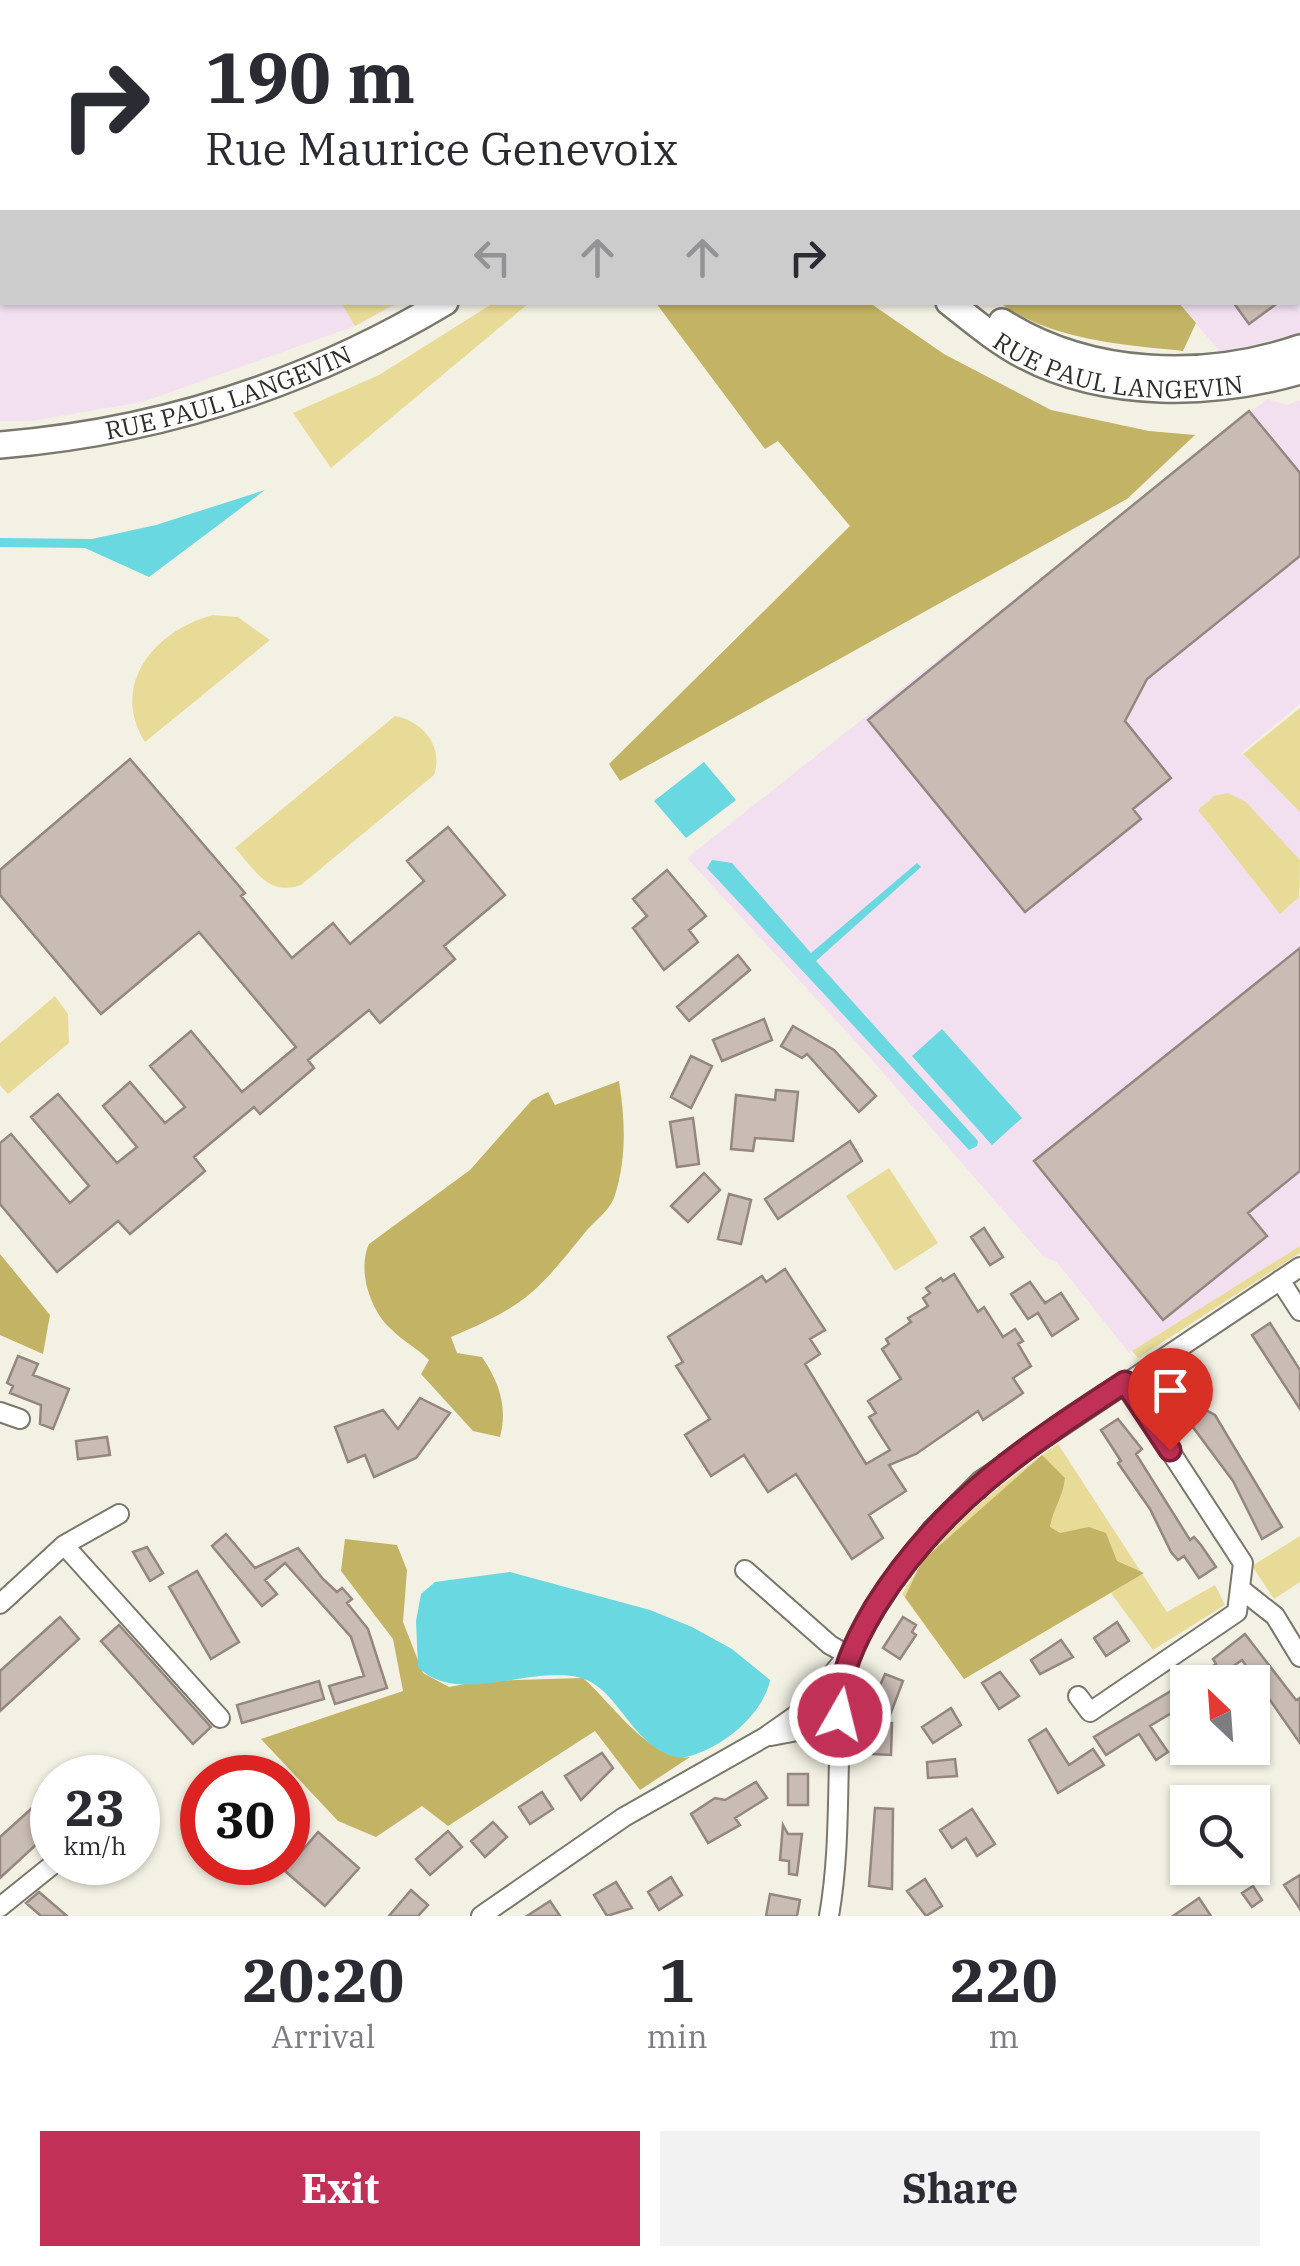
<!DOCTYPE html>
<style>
body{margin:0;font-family:"IBM Plex Serif",serif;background:#f2f2f3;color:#2b2b33;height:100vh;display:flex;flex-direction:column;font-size:38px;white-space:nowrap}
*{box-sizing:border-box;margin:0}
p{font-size:32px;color:#7c7c81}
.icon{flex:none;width:55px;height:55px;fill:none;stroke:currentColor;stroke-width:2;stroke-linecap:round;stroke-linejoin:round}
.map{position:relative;height:1916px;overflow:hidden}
.side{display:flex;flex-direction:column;background:#fff;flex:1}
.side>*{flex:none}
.hud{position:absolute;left:0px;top:0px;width:1300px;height:305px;box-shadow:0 2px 8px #0004;background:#fff;color:#2b2b33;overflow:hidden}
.needle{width:65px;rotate:335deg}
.buttons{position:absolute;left:1170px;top:1665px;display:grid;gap:20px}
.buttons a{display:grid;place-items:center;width:100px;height:100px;border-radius:0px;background:#fff;box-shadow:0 2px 8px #0004;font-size:50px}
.speed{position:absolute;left:30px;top:1755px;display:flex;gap:20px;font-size:50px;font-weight:700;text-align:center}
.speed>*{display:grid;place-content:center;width:130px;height:130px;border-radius:50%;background:#fff;box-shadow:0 2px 8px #0004;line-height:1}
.speed small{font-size:25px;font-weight:400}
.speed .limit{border:15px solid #d22;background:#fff;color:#111}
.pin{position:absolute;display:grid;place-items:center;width:85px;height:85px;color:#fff;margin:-102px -42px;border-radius:50% 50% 50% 0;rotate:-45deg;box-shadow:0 0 10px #0007}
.pin .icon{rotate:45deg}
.me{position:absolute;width:110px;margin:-55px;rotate:8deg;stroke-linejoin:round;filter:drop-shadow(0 0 8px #0008)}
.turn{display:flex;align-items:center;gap:35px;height:210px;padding:0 40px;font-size:45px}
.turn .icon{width:130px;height:130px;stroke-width:2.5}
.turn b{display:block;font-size:70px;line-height:85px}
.lanes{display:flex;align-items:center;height:95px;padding:0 40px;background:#0003;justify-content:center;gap:50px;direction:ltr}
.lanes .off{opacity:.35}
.eta{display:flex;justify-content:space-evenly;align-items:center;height:170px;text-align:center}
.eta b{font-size:60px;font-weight:700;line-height:70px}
.button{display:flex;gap:20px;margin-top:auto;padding:20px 40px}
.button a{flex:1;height:115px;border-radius:0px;background:#c13157;color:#fff;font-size:40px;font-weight:700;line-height:115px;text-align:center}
.button a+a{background:#f2f2f3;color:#2b2b33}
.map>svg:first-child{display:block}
</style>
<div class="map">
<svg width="1300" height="1916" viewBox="0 0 1300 1916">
<rect width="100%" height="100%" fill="#f3f1e3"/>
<path fill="#f2e0f1" d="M0,0h922l-920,2v300l398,1 -45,23 -212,76 -112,19h-31z
M925,0h237l2,2h-237z
M1298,192l2,141 -79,20 -42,-50 119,-1z
M1267,399l20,6 13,-5v304l-59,49 59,55v438l-171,107 -72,-91 -13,-5 -179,-205 -178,-194z"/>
<path fill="#e8db98" d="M341,302h55v1l-41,23z
M495,302l34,1 -198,165 -38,-55 86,-38z
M213,615l25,2 32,23 -125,102c-36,-57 10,-112 68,-127z
M1300,708v104l-57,-58z
M395,716c28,5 49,31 39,59l-133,110c-33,11 -45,-14 -66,-37z
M1228,793l18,9 54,58 -1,37 -19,17 -82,-104 16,-14z
M55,996l13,18 1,29 -61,51 -8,-9v-42z
M889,1168l49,75 -43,28 -49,-75z
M1300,1246v7l-162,105 -6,-7z
M1058,1444l109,168 48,-27 10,20 -72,45 -42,-57 -147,86 -62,-85c36,-61 98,-110 156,-150z
M1300,1536v46l-26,17 -22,-33z"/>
<path fill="#c3b364" d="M656,303h214l74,51 107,56 98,21 46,4 -68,64 -507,282 -11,-17 241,-238 -72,-85 -13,8z
M1000,303h179l17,20 -13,28c-62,-6 -131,-11 -183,-48z
M619,1081c6,38 8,76 -4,114 -3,13 -19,25 -28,35 -52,64 -59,74 -136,107l6,16 25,4c17,25 26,50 18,80l-27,-6 -52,-57 8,-14c-12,-12 -26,-19 -37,-30 -22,-19 -35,-60 -23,-86l101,-74 62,-70 16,-8 7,13z
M0,1254l50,61 -7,39 -43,-19z
M1042,1455l23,23c-2,19 -12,31 -15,49l10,6 29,-6 17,6 11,28 27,12 -180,106 -59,-82 17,-36z
M345,1539l52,6 10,25 -4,52 20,51 26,14 32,-6 102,-3c27,23 69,85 107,79l-50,33 -45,-59 -147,95 -26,-20 -46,31 -38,-16 -77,-82 142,-48 -10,-52 -52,-68z"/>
<path fill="#69d8e0" d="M265,490l-116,87 -64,-29 -85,-1v-9l92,1 64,-14z
M704,762l32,38 -50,38 -32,-37z
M712,860l20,3 79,90 106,-90 4,4 -105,94 162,180 -1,5 -8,4 -262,-282z
M942,1029l80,89 -30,27 -80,-89z
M510,1572l140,38 42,17 40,22 38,31c-7,36 -52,72 -89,78 -49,-8 -61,-69 -100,-80 -48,-14 -124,29 -163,-11l-2,-46 5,-27 14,-12z"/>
<path fill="#c9bcb5" stroke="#938780" stroke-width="2.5" d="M1233,302h46l-30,22z
M1249,411l51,62v83l-153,123 -22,42 46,57 -38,31 8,10 -116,93 -157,-192z
M130,759l115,134 -4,3 51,62 41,-35 17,21 74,-63 -17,-20 41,-34 57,68 -61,51 11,13 -75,64 -11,-13 -61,50 6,8 -54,46 -6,-7 -60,50 11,14 -75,63 -12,-13 -61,51 -57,-68v-61l11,-9 59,69 19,-17 -58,-69 27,-23 59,69 20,-16 -34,-41 27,-24 35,41 20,-16 -35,-41 41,-35 51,61 54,-45 -97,-115 -98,82 -101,-119v-25z
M667,870l39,46 -17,14 9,12 -34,28 -31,-42 14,-12 -14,-17z
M1300,948v223l-52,42 19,23 -104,84 -129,-159z
M738,955l12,15 -61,51 -12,-14z
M764,1019l8,21 -50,21 -9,-21z
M793,1026l41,24 42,46 -17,16 -52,-58 -5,4 -21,-12z
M691,1056l21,10 -21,42 -20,-11z
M776,1090l22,2 -5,49 -38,-3 -2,13 -22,-2 5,-54 39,5z
M693,1118l6,46 -22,3 -7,-45z
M850,1141l12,20 -84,58 -13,-20z
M704,1173l16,17 -32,32 -17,-16z
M729,1194l22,6 -10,44 -23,-5z
M984,1228l19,29 -13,8 -19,-28z
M785,1269l40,61 -15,9 10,15 -15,10 61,100 24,-14 -21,-33 7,-4 -8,-12 33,-22 -19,-30 7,-5 -3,-5 25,-17 -3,-4 20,-12 -5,-8 7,-5 -4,-5 15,-10 2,3 11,-7 24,38 6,-5 19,30 12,-8 8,12 -5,3 13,22 -18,12 10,15 -40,27 -5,-9 -62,43 -27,11 17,26 -37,24 14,23 -31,21 -56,-85 -28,18 -24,-37 -33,21 -26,-41 25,-16 -34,-53 7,-4 -15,-25 94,-61 4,6z
M1030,1282l15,21 16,-10 17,26 -26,17 -14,-23 -10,6 -17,-25z
M1270,1323l30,47v39l-48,-74z
M18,1356l20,8 -5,11 36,14 -16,40 -13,-5 1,-19 -31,-12 3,-7 -6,-3z
M1181,1378l23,31 11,6 67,112 -20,12 -29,-58 -64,-86 -3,-7z
M420,1398l30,15 -34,45 -42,19 -9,-22 -17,7 -13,-35 48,-17 15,19z
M1118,1419l24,30 -6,5 54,86 4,-3 7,8 15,22 -17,11 -15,-22 -6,4 -7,-8 -21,-43 -32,-46 3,-2 -20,-31z
M107,1437l3,18 -32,4 -2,-18z
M226,1534l29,34 43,-20 25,31 14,13 5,-4 10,11 -5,4 21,26 19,59 -52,16 -6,-18 35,-10 -13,-39 -66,-74 -20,17 12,14 -15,12 -50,-60z
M147,1547l16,26 -13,8 -17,-29z
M197,1571l42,71 -28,17 -42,-72z
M60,1617l19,22 -79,72v-40z
M903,1617l13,8 -4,7 4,3 -16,24 -17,-11z
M1117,1622l12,19 -23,15 -12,-18z
M119,1625l92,102 -18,17 -92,-103z
M1245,1634l51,66 4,-2v45l-58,-83 -31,22h-23v21l-38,23 18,26 -12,8 -17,-26 -33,21 -12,-18 122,-73 -3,-5z
M1061,1640l12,17 -33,17 -9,-14z
M1000,1672l19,24 -20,13 -17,-26z
M885,1674l18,7 -16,42h5l-1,32 -18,-1 2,-57z
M319,1681l5,18 -82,24 -5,-18z
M951,1708l10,17 -28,18 -11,-16z
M1046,1729l23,36 24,-16 11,16 -46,28 -29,-53z
M602,1753l11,15 -32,32 -16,-24z
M955,1759l2,17 -29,2 -1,-16z
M229,1762l10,8 -7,8h-17z
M788,1774h20v31h-20z
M756,1782l11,16 -32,20 5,7 -32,18 -17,-29 24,-16 10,2z
M52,1790v40l-52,48v-41z
M202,1791v39l-19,-17z
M542,1792l11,17 -23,15 -11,-17z
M875,1808l18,1 -1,80 -23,-3z
M972,1809l23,35 -18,12 -11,-18 -14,10 -12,-18z
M493,1822l14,15 -22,20 -14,-16z
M783,1825l5,9h14l-5,41 -8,-1v-13l-9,-1z
M448,1831l14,16 -32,28 -14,-16z
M318,1832l41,36 -34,38 -40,-35z
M1300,1875v34l-16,-24z
M671,1877l11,18 -23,15 -11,-18z
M925,1879l17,27 -16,10 -19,-25z
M616,1882l16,26 -25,8 -13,-21z
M1253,1886l9,14 -10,7 -10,-14z
M411,1890l17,15 -10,11h-29z
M39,1892l28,24h-26l-15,-13z
M770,1894l30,6 -3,16h-31z
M1199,1898l12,18h-38z
M550,1901l10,15h-33z"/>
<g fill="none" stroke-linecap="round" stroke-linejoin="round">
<path stroke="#cccabe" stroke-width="12" stroke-dasharray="12 6" stroke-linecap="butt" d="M514,0l2,2
M563,2l3,-2"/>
<g stroke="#7a786c" stroke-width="22">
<path id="minor" d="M1280,1280l20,31
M0,1412l20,7
M64,1545l55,-31
M745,1570l85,75 18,10
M1242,1590l33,26 25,41
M0,1604l64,-59 156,173
M1078,1696l12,16 147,-100 6,-49 -118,-181
M838,1722l-14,5 -7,-12 8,-9 13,5
M771,1736l32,-6 23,11
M0,1907l56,-45
M481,1916l143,-99 141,-80 37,-26 46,-56 47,-78 37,-48 48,-48 320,-214
M829,1916c15,-85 4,-171 18,-256"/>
</g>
<g stroke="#7a786c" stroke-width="30">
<g id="secondary">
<path id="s1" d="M949,302c24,19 49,40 76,54 82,43 189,40 275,15"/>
<path d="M1002,322c87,55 201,59 298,26"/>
<path id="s2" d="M0,445c159,-13 308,-61 445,-143"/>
</g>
</g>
<g stroke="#7a786c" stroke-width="32">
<path id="primary" d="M1191,0l2,2
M1218,0l2,2
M1298,111l2,3
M1298,158l2,4"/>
</g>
<use href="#minor" stroke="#fff" stroke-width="18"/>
<use href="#secondary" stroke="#fff" stroke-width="25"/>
<use href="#primary" stroke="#fff" stroke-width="28"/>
</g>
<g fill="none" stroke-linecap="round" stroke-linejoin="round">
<g stroke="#7d2039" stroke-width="25">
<path id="route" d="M840,1715c-2,-40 15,-74 35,-108 65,-104 150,-160 250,-225l45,68"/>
</g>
<use href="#route" stroke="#c13157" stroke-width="18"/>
</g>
<g text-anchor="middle" stroke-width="9" stroke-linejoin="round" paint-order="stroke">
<g font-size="25" fill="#2e2d28" stroke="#fff">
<text dy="9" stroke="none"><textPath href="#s1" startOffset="188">RUE PAUL LANGEVIN</textPath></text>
<text dy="9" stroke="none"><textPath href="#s2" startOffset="235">RUE PAUL LANGEVIN</textPath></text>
</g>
</g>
</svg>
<div class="buttons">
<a><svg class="needle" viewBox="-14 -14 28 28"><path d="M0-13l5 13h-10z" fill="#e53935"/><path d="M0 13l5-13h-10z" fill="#7c7c81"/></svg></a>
<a><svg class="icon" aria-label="search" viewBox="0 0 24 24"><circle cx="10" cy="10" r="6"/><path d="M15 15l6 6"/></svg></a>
</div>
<div class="speed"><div>23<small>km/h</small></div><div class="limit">30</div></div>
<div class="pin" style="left:1170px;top:1450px;background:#d93025"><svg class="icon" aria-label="arrive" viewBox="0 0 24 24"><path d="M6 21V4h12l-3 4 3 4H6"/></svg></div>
<svg class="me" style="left:840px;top:1715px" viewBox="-20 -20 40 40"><circle r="17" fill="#c13157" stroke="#fff" stroke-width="3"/><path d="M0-11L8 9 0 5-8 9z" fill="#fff"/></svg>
<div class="hud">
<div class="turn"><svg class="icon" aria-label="right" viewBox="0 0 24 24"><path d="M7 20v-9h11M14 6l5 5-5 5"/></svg><div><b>190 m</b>Rue Maurice Genevoix</div></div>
<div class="lanes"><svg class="icon off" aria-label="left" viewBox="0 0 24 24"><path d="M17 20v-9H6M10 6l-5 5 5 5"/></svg><svg class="icon off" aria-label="ahead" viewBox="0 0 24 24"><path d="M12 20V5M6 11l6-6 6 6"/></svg><svg class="icon off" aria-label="ahead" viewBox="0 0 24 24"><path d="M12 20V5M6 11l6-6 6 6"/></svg><svg class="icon" aria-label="right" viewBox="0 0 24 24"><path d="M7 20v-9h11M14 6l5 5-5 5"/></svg></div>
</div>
</div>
<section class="side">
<div class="eta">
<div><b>20:20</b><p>Arrival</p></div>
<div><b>1</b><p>min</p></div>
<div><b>220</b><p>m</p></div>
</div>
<div class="button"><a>Exit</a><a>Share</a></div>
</section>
